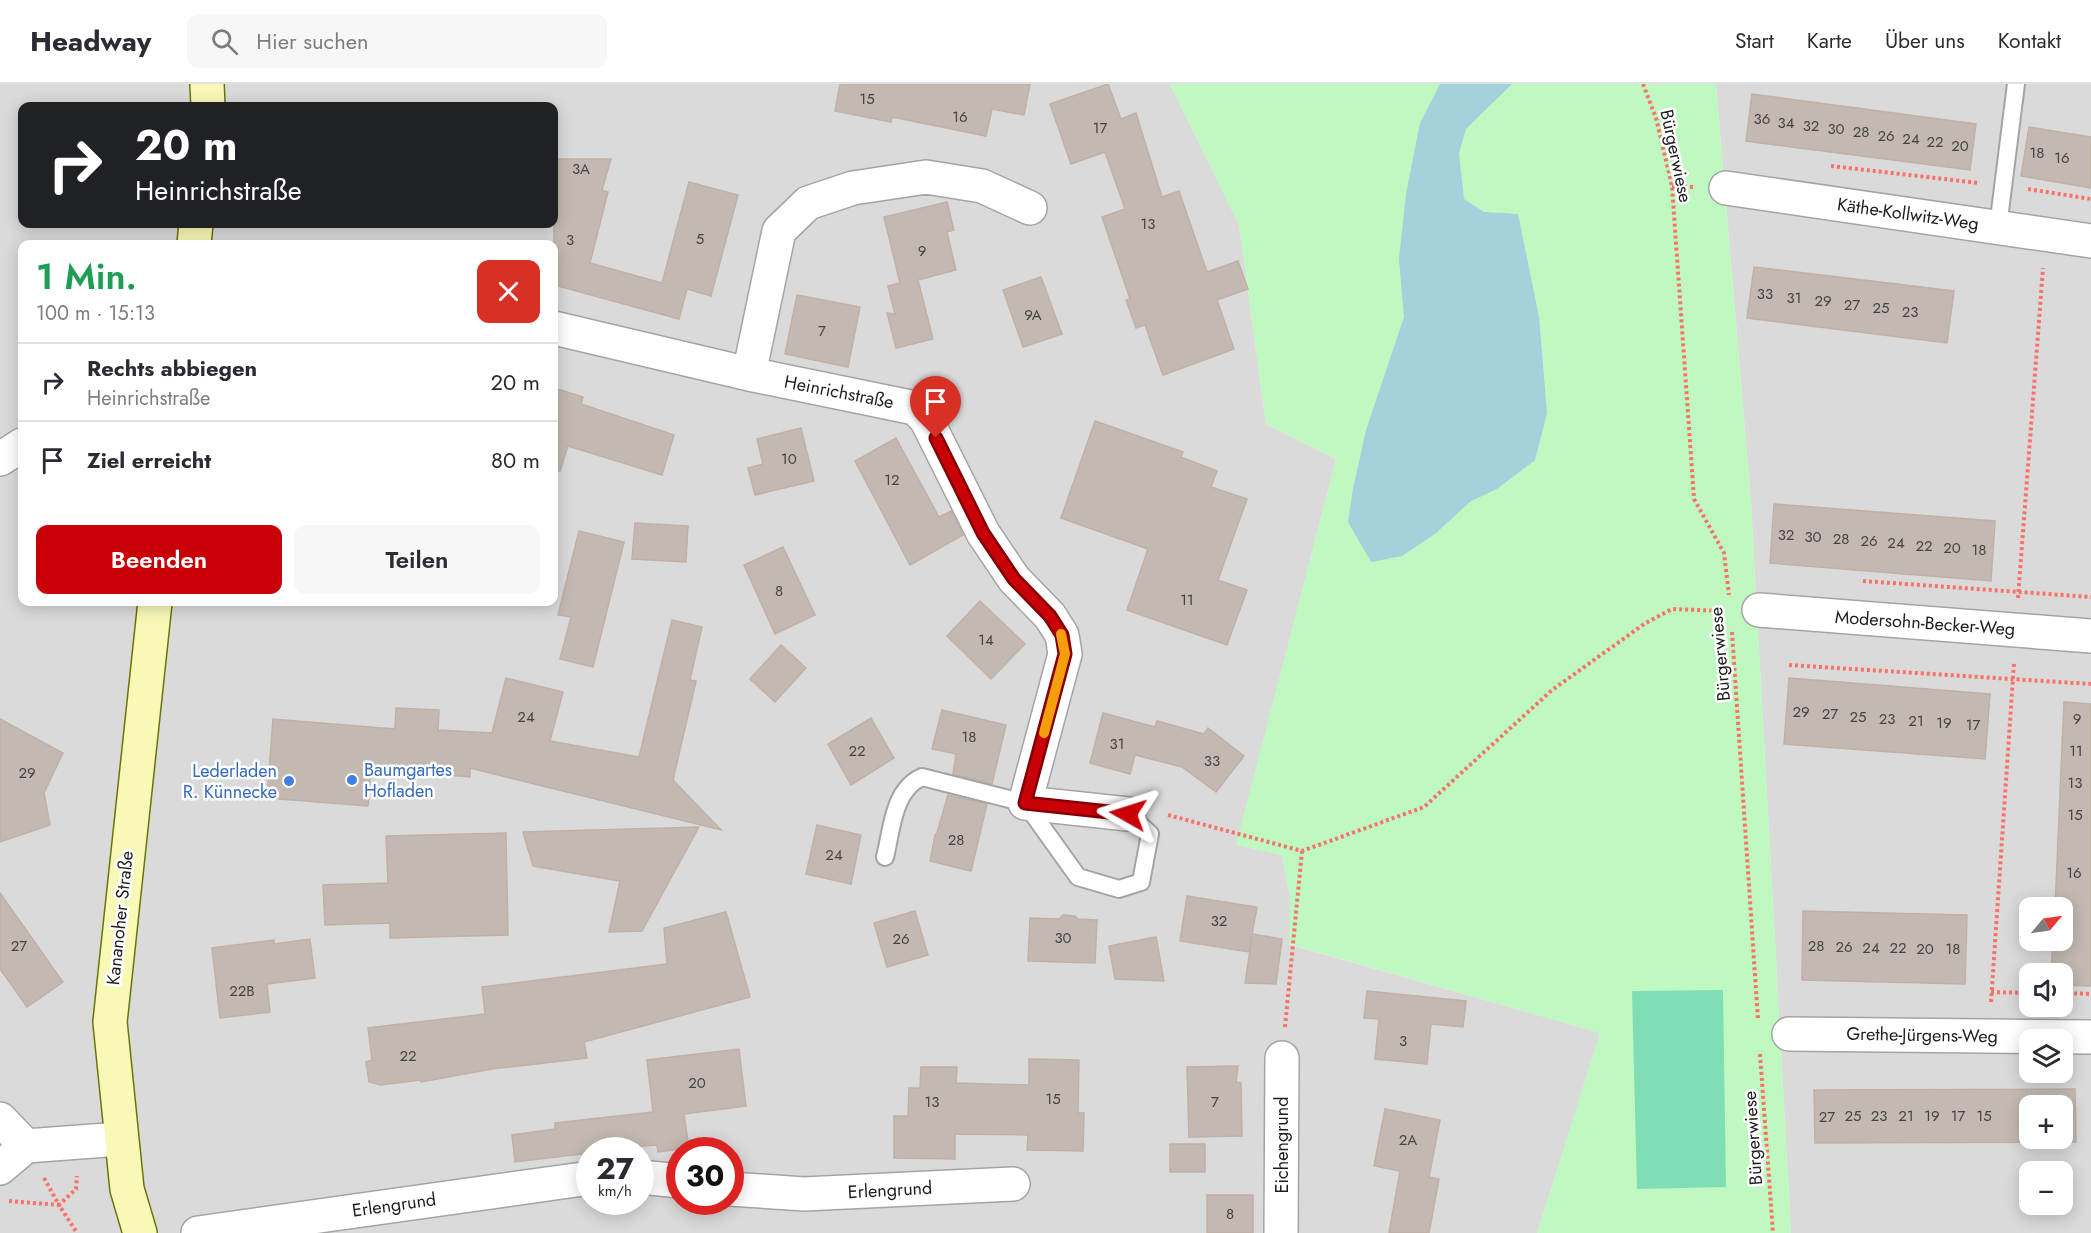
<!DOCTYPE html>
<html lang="de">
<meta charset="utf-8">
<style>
body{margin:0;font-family:Jost,sans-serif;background:#f7f7f7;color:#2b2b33;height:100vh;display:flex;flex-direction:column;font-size:22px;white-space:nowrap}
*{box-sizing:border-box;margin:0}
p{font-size:20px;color:#7c7c81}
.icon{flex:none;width:33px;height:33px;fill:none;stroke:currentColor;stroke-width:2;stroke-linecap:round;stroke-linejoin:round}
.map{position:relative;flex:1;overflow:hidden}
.details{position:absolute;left:18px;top:156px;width:540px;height:366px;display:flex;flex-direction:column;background:#fff;border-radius:12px;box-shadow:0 3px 15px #0003}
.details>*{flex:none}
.hud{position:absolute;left:18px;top:18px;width:540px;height:126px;border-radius:12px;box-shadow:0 3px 15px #0003;background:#202124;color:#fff;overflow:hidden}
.needle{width:39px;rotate:61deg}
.tools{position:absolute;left:2019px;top:813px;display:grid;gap:12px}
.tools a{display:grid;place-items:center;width:54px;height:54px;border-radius:12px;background:#fff;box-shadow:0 3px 15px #0003;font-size:30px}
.speed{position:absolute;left:576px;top:1053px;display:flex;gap:12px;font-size:30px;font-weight:700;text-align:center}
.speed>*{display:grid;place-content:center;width:78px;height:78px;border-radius:50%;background:#fff;box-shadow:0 3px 15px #0003;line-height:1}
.speed small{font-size:15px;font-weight:400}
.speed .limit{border:9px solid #d22;background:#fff;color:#111}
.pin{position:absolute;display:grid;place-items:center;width:51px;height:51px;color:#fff;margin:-62px -26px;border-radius:50% 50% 50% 0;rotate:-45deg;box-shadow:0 0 6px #0007}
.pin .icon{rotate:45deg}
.me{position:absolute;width:66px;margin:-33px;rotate:276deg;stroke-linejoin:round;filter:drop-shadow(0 0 4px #0008)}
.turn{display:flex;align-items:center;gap:21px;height:126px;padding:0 18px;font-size:27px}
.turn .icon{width:78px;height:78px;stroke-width:2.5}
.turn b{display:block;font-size:42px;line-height:51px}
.round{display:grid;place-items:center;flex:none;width:63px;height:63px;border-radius:12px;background:#f7f7f7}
.headline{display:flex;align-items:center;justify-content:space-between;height:102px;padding:0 18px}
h1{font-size:36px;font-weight:600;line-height:45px;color:#1e9e55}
.action{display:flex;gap:12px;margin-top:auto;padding:12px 18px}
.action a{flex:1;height:69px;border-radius:12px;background:#c90007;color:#fff;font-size:24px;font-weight:600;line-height:69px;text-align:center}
.action a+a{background:#f7f7f7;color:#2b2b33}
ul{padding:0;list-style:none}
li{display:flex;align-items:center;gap:18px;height:78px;padding:0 18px;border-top:2px solid #e1e1e2}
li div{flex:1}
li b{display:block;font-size:22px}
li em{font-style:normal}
header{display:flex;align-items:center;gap:36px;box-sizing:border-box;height:84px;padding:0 30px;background:#fff;border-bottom:2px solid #e1e1e2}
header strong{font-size:28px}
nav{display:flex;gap:33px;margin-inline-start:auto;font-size:21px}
.search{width:420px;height:54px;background:#f7f7f7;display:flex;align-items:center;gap:15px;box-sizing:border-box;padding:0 21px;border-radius:12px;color:#7c7c81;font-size:22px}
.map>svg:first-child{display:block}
</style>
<header>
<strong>Headway</strong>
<div class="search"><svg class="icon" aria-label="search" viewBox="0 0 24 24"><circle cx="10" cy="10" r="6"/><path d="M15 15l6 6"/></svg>Hier suchen</div>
<nav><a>Start</a><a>Karte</a><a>Über uns</a><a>Kontakt</a></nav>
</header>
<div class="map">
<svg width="2091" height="1149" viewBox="0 0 2091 1149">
<rect width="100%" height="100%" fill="#eeeae3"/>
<path fill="#dbdada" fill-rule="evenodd" d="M0,0h1170l69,141 27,199 70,35 -99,386 45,10 8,41v49l311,88 -64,200h-1537zM22,22h532v118h-532zM22,160h532v358h-532zM590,1066h50v52h-50zM680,1066h50v52h-50z
M1716,0h375v1149h-300l-40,-731zM2030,824h32v32h-32zM2030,890h32v32h-32zM2030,956h32v32h-32zM2030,1022h32v32h-32zM2030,1088h32v32h-32z"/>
<path fill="#bff9c1" d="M1170,0h546l35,418 40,731h-254l63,-200 -311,-89 1,-48 -8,-41 -46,-10 100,-386 -70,-35 -27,-199z"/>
<path fill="#80deb6" d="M1723,906l3,197 -89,2 -5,-198z"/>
<path fill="#a3d1dc" d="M1440,0h72l-46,45 -7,24 5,46 20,13 34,2 21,103 8,96 -12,47 -38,29 -26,12 -35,32 -34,23 -31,6 -23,-40 5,-33 13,-59 38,-113 -5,-58 7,-65 14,-71z"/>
<path fill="#c3b9b2" stroke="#c0b0a5" stroke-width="1.5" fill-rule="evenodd" d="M840,0h190l-6,31 -32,-6 -6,27 -94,-19 -1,5 -56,-11z
M1108,0l13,35 15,-6 26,84 17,-6 28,81 31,-11 10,28 -31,11 17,49 -71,26 -18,-50 -9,3 -10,-28 4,-1 -28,-82 23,-8 -20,-57 -34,12 -21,-60z
M1752,10l224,30 -6,46 -224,-29z
M2029,43l62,10v51l-70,-12z
M554,75h57l-9,31 6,2 -18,71 72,20 27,-101 49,13 -27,101 -24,-7 -8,30 -125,-34z
M947,118l7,28 -7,2 9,38 -38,10 15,59 -37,9 -9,-35 8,1 -7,-28 12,-3 -16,-66z
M1754,183l200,24 -7,52 -200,-25z
M1041,193l21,57 -39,13 -20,-57z
M797,211l63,12 -12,60 -63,-13z
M554,304l29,9 -2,7 93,31 -12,40 -94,-29 -8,25 -6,-1z
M1095,337l88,31 -2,5 36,14 -6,16 36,12 -29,81 29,10 -20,55 -100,-35 21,-61 -87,-31z
M801,344l13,53 -59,14 -7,-27 15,-4 -6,-25z
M896,354l43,79 12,-6 12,24 -53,30 -55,-104z
M1774,420l221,17 -4,60 -221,-18z
M635,439l53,3 -2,36 -54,-3z
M579,447l45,11 -31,125 -33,-8 11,-42 -13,-2z
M783,463l32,68 -40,19 -31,-69z
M980,517l45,43 -34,35 -44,-43z
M672,536l30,7 -12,53 6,1 -23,99 48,50 -251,-62v9l-99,-8 -3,37 -101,-8 6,-79 122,10 1,-21 43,2 -1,20 54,3 14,-55 57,14 -13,49 89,16z
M781,561l25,23 -31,34 -25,-23z
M1789,594l201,16 -5,65 -201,-15z
M2064,618l27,2v282l-29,-1v-11h-11l2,-34h9v-32h-7z
M942,626l64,15 -14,59 -39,-10 3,-20 -24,-5z
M1103,629l52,14 2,-6 47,13 4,-6 36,28 -28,36 -34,-25 -47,-12 -5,19 -40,-11z
M871,634l23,40 -43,27 -23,-41z
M0,635l63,34 -19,40 6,32 -50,17z
M948,711l39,9 -16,67 -41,-10 5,-26 2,-2z
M817,741l44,10 -10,49 -45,-10z
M699,743l-57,104 -33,1 11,-51 -87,-15 -10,-34z
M506,749l2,102 -118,3v-15l-65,2 -2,-40 65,-2 -2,-47z
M0,809l63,89 -36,25 -27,-38z
M1187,812l70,11 -5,27 30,5 -6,45 -31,-1 7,-46 -3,15 -69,-11z
M915,827l13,44 -41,12 -13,-44z
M1803,827l164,4 -2,69 -163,-4z
M726,828l24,85 -166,45 3,16 -95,11 -71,13 -1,-2 -39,5 -12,-3 -3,-20 6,-2 -4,-32 117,-14 -3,-27 185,-23 -3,-36z
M1063,831l12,1 3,3 19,1 -2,43 -67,-2 2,-43 29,1z
M1156,853l8,44 -49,-2 -6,-33z
M310,855l5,39 -48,6 3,28 -50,6 -8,-70 62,-8v4z
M1367,907l99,10 -3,26 -32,-3 -4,40 -52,-5 4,-40 -15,-1z
M739,965l7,57 -62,8 5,34 -31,4 -1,-7 -67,5v3l-75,9 -3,-27 43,-6v-6l98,-11 -6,-52z
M1029,975l50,1 -1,53h6l-1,38 -56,-1 1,-15 -73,-1v25l-61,-1v-42h14l1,-28h11l1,-21h36l-1,16 73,2z
M1238,982l-2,16 5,1 1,53 -53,1 -2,-70z
M2075,1005l1,53 -261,1 -1,-53zM2030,1022h32v32h-32z
M1385,1025l55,11 -11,57 10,2 -10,54h-40l11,-62 -26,-5z
M1170,1060h35v28h-35z
M1207,1111h46v38h-46z"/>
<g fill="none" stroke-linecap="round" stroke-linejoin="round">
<g stroke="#a4a4a4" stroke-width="20">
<path id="lane" d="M1998,143l18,-143
M885,773c7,-28 8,-67 37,-80l103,26 53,74 41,12 22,-7 9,-48 -22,-20"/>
</g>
<g stroke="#a4a4a4" stroke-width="36">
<path id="street" d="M1726,104l365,53
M554,244l195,46 166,34 11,11 57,114 31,46 36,37 12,19 3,19 -40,149 103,11
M749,290l30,-143 29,-28 45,-15 73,-11 56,9 48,22
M0,375l22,-14
M1759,526l332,26
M1789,950l302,3
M0,1035l26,27
M26,1062l94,-7
M0,1084l26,-22
M640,1093l40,4
M730,1105l74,5 209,-10
M198,1149l392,-55
M1281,1149l1,-175"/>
</g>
<g stroke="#6b7305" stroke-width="36">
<path id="secondary" d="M207,0l1,22
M194,160l2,-20
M140,1149l-13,-44 -17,-167 45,-420"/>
</g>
<path stroke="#f97268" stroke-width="4" stroke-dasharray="3 3" stroke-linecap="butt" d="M1643,0l13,34 16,68 22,313 30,54 5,42
M1831,82l148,17
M1672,102l21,1
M2028,105l63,10
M1863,497l228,16
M2018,514l25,-330
M1732,548l26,388
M1789,581l302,19
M1168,731l134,36 122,-44 128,-117 92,-66 28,-15 54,2
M1991,908l39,1
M2062,909l29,1
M1991,918l23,-339
M1285,943l17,-176
M1760,970l13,179
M44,1094l15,27 17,-16 1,-13
M9,1117l50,4 18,28"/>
<use href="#lane" stroke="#fff" stroke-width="16"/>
<use href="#street" stroke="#fff" stroke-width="33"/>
<use href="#secondary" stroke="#f8f9b6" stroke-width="33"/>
</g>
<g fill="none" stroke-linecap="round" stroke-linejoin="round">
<g stroke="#830005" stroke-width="15">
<path id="route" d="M936,354l47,95 31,46 36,37 12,19 3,19 -40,149 103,11"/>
</g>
<use href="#route" stroke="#c90007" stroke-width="10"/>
<path stroke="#f59e0b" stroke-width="10" d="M1044,649l21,-79 -4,-20"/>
</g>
<g fill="#3f7fe0" stroke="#fff" stroke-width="2">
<circle cx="352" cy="696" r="6"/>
<circle cx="289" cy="697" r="6"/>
</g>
<g text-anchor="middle" stroke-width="5" stroke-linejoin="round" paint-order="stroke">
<g font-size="15" fill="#464442">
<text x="867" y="20">15</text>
<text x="960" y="38">16</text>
<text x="1762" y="40">36</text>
<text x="1786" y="44">34</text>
<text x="1811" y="47">32</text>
<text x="1100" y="49">17</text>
<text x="1836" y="50">30</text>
<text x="1861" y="53">28</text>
<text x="1886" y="57">26</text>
<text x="1911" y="60">24</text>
<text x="1935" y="63">22</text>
<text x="1960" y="67">20</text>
<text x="2037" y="74">18</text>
<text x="2062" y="79">16</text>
<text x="581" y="90">3A</text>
<text x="1148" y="145">13</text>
<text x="700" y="160">5</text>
<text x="570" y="161">3</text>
<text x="922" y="172">9</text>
<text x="1765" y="215">33</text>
<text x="1794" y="219">31</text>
<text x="1823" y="222">29</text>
<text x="1852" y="226">27</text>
<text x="1881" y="229">25</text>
<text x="1910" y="233">23</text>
<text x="1033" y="236">9A</text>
<text x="822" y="252">7</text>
<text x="789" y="380">10</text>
<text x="892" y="401">12</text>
<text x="1786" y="456">32</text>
<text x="1813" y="458">30</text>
<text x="1841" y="460">28</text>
<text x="1869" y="462">26</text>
<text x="1896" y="464">24</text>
<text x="1924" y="467">22</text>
<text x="1952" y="469">20</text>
<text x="1979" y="471">18</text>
<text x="779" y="512">8</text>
<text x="1187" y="521">11</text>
<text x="986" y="561">14</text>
<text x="1801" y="633">29</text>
<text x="1830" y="635">27</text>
<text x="526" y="638">24</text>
<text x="1858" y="638">25</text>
<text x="1887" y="640">23</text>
<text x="2077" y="640">9</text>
<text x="1916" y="642">21</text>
<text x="1944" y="644">19</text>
<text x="1973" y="646">17</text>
<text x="969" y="658">18</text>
<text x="1117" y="665">31</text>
<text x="857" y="672">22</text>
<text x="2076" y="672">11</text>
<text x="1212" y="682">33</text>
<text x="27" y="694">29</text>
<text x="2075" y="704">13</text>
<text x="2075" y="736">15</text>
<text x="956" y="761">28</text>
<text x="834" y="776">24</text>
<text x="2074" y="794">16</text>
<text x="1219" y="842">32</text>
<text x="1063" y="859">30</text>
<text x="901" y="860">26</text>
<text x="19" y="867">27</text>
<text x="1816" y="867">28</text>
<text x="1844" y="868">26</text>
<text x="1871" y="869">24</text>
<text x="1898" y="869">22</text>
<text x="1925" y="870">20</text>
<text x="1953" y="870">18</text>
<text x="242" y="912">22B</text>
<text x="1403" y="962">3</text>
<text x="408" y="977">22</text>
<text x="697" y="1004">20</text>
<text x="1053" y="1020">15</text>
<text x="932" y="1023">13</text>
<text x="1215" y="1023">7</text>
<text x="1853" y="1037">25</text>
<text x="1879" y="1037">23</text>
<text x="1906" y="1037">21</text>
<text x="1932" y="1037">19</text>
<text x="1958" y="1037">17</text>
<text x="1984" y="1037">15</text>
<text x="1827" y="1038">27</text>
<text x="1408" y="1061">2A</text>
<text x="1230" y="1135">8</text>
</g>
<g font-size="18" fill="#1d1d1d" stroke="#fff">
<text transform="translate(1676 72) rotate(78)" y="6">Bürgerwiese</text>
<text transform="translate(1908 130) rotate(8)" y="6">Käthe-Kollwitz-Weg</text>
<text transform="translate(839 308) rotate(11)" y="6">Heinrichstraße</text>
<text transform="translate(1925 539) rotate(4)" y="6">Modersohn-Becker-Weg</text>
<text transform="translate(1720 570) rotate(-95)" y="6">Bürgerwiese</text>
<text transform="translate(120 834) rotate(-84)" y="6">Kananoher Straße</text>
<text transform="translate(1922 951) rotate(1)" y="6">Grethe-Jürgens-Weg</text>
<text transform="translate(1753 1054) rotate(-94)" y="6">Bürgerwiese</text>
<text transform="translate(1282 1061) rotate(-90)" y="6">Eichengrund</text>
<text transform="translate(890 1106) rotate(-3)" y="6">Erlengrund</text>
<text transform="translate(394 1121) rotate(-8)" y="6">Erlengrund</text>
</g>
<g font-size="18" fill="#366cbe" stroke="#fff" text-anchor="start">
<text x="364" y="692">Baumgartes<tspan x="364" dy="21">Hofladen</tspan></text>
<text x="277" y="693" text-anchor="end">Lederladen<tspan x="277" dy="21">R. Künnecke</tspan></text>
</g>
</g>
</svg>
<div class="tools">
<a><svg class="needle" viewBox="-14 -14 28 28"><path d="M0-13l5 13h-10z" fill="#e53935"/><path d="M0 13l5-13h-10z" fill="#7c7c81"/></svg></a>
<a><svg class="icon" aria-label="sound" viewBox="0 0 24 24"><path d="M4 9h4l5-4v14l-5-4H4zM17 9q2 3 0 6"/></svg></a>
<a><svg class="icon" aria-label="layers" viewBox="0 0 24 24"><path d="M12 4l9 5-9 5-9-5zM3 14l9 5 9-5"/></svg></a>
<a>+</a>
<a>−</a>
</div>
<div class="speed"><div>27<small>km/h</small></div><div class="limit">30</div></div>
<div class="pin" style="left:936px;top:354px;background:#d93025"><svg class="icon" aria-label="arrive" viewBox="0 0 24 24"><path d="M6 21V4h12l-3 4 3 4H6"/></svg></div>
<svg class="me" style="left:1128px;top:730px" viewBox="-20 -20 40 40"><path d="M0-17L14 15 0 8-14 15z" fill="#c90007" stroke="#fff" stroke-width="4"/></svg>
<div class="hud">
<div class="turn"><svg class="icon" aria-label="right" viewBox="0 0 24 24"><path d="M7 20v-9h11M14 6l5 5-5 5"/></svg><div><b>20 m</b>Heinrichstraße</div></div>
</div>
<section class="details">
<div class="headline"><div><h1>1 Min.</h1><p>100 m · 15:13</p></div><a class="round" style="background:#d93025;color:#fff"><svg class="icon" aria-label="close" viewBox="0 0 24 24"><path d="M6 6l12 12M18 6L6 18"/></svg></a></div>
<ul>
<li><svg class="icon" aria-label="right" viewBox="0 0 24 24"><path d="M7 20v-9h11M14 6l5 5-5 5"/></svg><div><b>Rechts abbiegen</b><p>Heinrichstraße</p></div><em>20 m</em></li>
<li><svg class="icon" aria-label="arrive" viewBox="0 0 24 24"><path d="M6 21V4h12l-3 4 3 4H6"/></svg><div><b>Ziel erreicht</b></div><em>80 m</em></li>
</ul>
<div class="action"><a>Beenden</a><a>Teilen</a></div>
</section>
</div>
